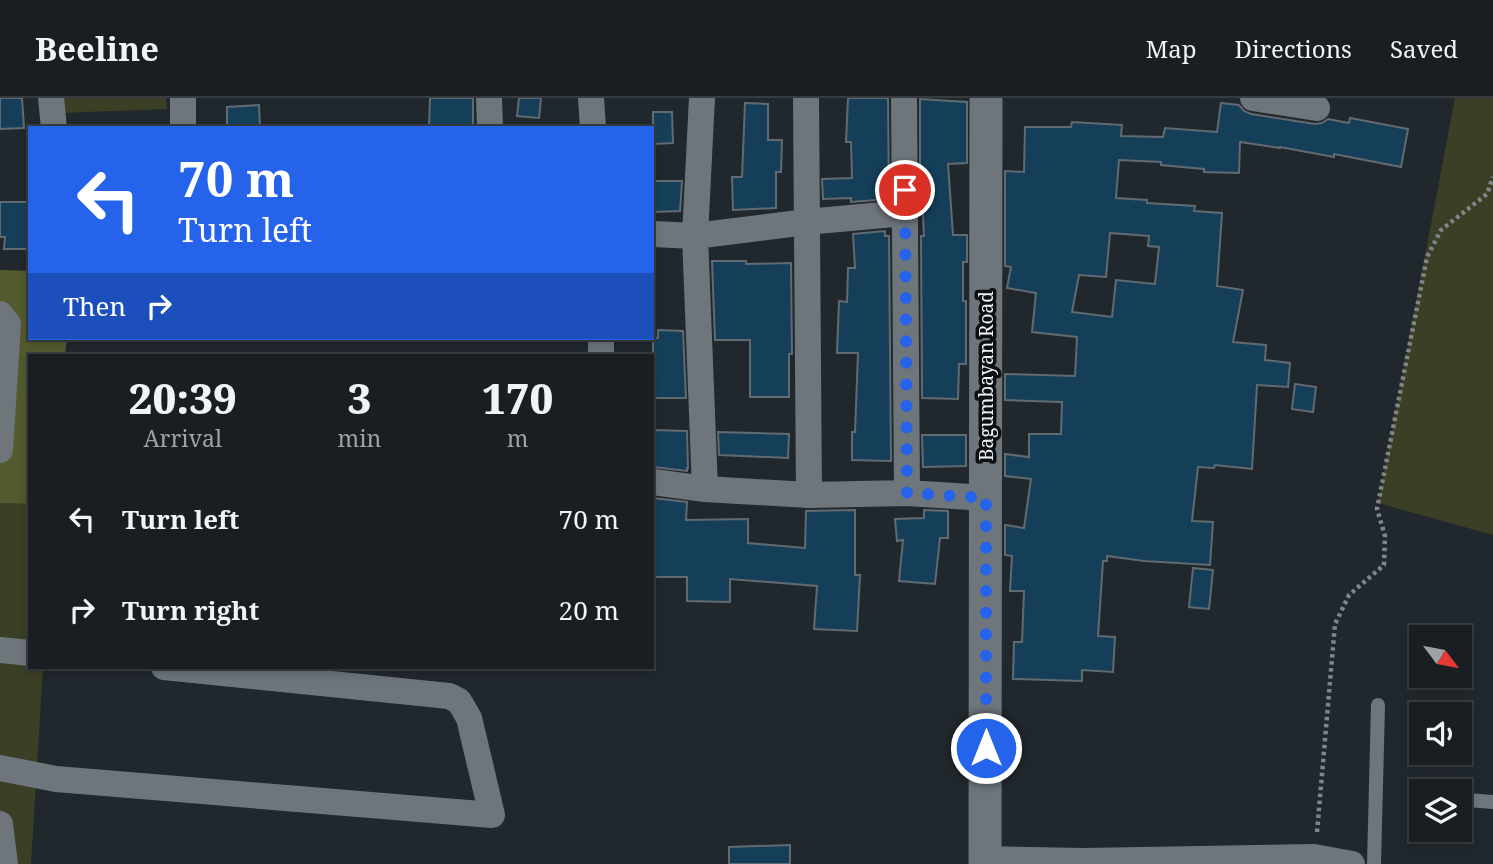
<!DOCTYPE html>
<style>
body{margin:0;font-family:"Noto Serif",serif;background:#262b2f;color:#f1f3f6;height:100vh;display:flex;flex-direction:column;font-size:26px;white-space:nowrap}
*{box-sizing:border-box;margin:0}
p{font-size:23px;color:#9fa2a5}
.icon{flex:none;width:38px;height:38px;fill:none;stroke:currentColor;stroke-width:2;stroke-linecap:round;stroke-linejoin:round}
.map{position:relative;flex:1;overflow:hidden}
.panel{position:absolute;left:28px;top:256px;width:626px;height:315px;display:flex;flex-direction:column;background:#191e22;border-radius:0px;box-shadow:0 4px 10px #0003,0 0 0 2px #373c40}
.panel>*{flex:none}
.hud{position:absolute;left:28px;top:28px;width:626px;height:214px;border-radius:0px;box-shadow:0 4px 10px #0003,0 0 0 2px #373c40;background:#2563eb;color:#fff;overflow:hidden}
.needle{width:46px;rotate:122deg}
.tools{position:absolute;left:1409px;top:527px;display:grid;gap:14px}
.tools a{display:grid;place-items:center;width:63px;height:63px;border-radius:0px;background:#191e22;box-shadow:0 4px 10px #0003,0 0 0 2px #373c40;font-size:35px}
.pin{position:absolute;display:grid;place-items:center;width:60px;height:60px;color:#fff;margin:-30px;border:4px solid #fff;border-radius:50%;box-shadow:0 2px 7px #0007}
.me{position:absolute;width:77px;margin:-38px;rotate:0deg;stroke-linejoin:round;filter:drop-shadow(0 0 5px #0008)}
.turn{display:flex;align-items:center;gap:24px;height:147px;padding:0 35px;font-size:32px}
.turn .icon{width:91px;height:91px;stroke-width:2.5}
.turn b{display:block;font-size:49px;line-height:60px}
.then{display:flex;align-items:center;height:66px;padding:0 35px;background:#0003;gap:14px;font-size:26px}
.eta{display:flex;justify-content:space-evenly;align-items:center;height:119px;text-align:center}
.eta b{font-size:42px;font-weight:800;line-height:49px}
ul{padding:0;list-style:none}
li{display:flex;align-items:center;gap:21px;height:91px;padding:0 35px}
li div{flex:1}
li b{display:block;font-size:26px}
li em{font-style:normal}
header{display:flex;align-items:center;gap:42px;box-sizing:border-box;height:98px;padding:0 35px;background:#191e22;border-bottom:2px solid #373c40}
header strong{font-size:33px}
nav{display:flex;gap:38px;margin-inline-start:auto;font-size:24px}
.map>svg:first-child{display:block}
</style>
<header>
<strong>Beeline</strong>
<nav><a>Map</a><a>Directions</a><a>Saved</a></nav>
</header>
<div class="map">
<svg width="1493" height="766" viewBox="0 0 1493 766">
<rect width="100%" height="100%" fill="#21282d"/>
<path fill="#3b3f25" d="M59,0h107l1,11 -108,4z
M1455,0h38v437l-115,-32z
M0,405l30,1v163h13l-12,197h-31z"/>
<path fill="#535a2e" d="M0,172l30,1v67h37l-2,17h-35v149l-30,-1z"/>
<path fill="#153f59" stroke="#626a71" stroke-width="2" fill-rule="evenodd" d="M0,0h22l2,30 -24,1z
M430,0h43v30h-44z
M519,0h22l-2,20 -22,-2z
M848,0h40l1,101 -38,3v-4l-28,1 -1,-20 30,-1 -1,-36h-5z
M920,1l47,3v61l-19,1 5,71h14v27h-4v39h3v63h-7l-1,35 -36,-1 -1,-162h3l-2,-39h-2z
M745,5l23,1v36h14l-1,32h-5v36l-43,2 -1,-33h10z
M1221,5l18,2 5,6 7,3 64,10 7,-1 6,-4 21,4 1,-5 58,11 -7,38 -67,-13v3l-54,-10v1l-40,-6 -1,31 -35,-1v-3l-43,-4v-3l-42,-2 -3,38 31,2v3l48,3 -1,5 28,2 -5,73 26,4 -10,52 33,3 -1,15 25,3 -2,24 -31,-2 -5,84 -37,-4 -1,3 -16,-1 -6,54 21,1 -3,43 -66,-4 -37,-5v5h-4l-5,75 17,1 -2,35 -31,-2v11l-69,-2 1,-37h8l2,-51h-14l2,-35 -7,-1v-30l19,3 7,-49 -26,-3v-22l24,3v-23h32l1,-32 -57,-2v-26l70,2 2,-39 -45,-5 4,-39 -29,-5 4,-21 -6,-1v-95l19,1 1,-45h46l1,-5 50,3 -1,11 42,1 2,-9 52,4zM1110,135l39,3 -1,10 11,1 -4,37 -39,-4 -4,37 -40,-5 7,-37 27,2z
M259,7l1,23h-33v-21z
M653,14h19l1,31 -20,1z
M653,83h29l-2,30 -27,1z
M0,104h30v47h-26l1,-12h-5z
M885,133v5h4l2,225 -39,-1v-28h3l3,-79h-21l2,-52 8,1 1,-34h7l-2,-34z
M712,163h34v3l45,-1 1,91h-3v43h-39v-57h-35z
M658,232l25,1 3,67h-33v-60h5z
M1295,286l21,3 -3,25 -21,-3z
M653,332l34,1 1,37h-1v3l-34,-4z
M718,334l71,2 -1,24 -69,-3z
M922,337h44v31l-43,1z
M653,400l34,4 -1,18 62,-1v24l57,5 1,-37 49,-1v65h5l-3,56 -43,-2 3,-43 -87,-7v23l-43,-1v-24h-34z
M924,412l24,1v27h-8l-5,46 -36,-3 4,-41 -6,1 -2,-22 29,-1z
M1193,470l20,2 -4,39 -20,-2z
M790,747v19h-61v-17z"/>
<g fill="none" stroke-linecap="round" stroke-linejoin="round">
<path stroke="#7f8589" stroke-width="4.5" stroke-dasharray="3.5 3.5" stroke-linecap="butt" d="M1317,734l18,-208 14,-29 35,-30 1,-29 -8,-27 50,-252 14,-27 46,-36 6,-17"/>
<path stroke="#6e767c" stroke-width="14" d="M1467,702l26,2
M1374,766l4,-159"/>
<path stroke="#6e767c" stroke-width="26" d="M51,0l3,30
M489,0l1,30
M591,0l2,30
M702,0l-7,138 10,253
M806,0l3,397
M904,0l3,395
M1253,0l64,10
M183,30v-30
M653,136l42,2 111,-14 99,-9
M0,216l8,10 -8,126
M601,240v17
M653,384l52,7 104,6 98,-2 79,5
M0,552l30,3
M0,670l56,11 436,36 -23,-97 -10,-17 -10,-5 -285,-29
M0,726l5,40
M985,761l98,2 231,-4 38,7"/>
<path stroke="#6e767c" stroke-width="33" d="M985,766l1,-766"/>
</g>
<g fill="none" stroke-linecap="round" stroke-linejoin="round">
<path stroke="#2563eb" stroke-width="12" stroke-dasharray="0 21.6" d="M905,92l2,303 79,5v250"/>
</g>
<g text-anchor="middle" stroke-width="7" stroke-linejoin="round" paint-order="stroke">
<g font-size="19" fill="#eef2f6" stroke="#0d1013">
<text transform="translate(986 278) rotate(-90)" y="7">Bagumbayan Road</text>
</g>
</g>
</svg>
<div class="tools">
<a><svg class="needle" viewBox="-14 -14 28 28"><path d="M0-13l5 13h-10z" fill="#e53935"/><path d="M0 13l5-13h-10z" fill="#9fa2a5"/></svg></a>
<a><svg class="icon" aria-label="sound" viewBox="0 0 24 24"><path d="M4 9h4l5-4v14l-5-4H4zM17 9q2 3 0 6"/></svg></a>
<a><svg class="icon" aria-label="layers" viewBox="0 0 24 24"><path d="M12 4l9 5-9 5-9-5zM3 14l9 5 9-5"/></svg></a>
</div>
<div class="pin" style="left:905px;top:92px;background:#d93025"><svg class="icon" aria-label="arrive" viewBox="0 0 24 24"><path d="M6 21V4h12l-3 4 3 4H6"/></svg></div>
<svg class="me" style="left:986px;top:650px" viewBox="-20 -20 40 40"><circle r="17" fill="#2563eb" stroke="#fff" stroke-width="3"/><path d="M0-11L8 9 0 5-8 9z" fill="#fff"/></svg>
<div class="hud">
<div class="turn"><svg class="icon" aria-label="left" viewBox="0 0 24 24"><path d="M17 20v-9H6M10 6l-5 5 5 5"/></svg><div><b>70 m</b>Turn left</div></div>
<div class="then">Then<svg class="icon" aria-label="right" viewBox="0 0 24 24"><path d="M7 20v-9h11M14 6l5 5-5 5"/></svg></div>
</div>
<section class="panel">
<div class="eta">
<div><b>20:39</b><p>Arrival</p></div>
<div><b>3</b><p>min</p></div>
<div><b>170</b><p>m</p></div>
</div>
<ul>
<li><svg class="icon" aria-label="left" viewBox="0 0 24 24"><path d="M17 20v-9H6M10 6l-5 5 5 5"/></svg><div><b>Turn left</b></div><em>70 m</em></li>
<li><svg class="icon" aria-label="right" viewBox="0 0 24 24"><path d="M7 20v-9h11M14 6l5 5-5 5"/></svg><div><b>Turn right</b></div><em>20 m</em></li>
</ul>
</section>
</div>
